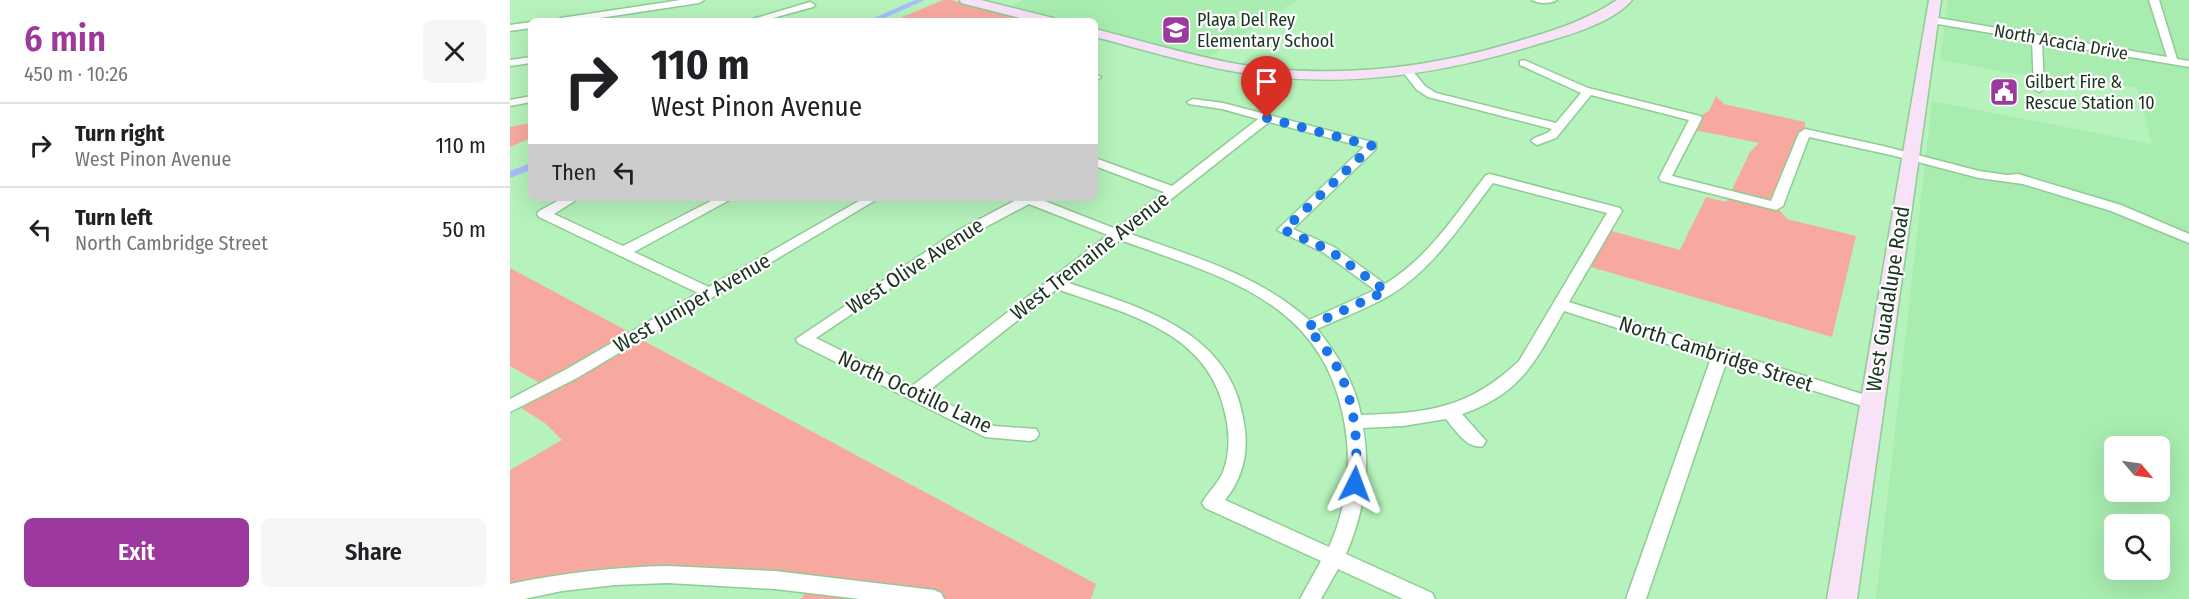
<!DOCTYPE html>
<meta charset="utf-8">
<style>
body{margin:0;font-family:"Fira Sans Condensed",sans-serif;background:#f6f6f6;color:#202124;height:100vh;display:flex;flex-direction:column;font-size:22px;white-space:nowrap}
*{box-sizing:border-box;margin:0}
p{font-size:20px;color:#757577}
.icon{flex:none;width:33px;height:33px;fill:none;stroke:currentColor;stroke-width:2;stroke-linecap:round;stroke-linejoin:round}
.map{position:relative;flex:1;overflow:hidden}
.panel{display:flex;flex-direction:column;background:#fff;width:510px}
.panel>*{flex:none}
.top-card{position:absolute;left:18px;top:18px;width:570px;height:183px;border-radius:9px;box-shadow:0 6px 24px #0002;background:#fff;color:#202124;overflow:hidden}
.needle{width:39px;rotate:119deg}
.fabs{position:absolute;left:1594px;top:436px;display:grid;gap:12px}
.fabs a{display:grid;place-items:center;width:66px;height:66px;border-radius:9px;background:#fff;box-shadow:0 6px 24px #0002;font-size:30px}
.pin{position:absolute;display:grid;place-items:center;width:51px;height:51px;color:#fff;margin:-62px -26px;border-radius:50% 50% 50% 0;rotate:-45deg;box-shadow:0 0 6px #0007}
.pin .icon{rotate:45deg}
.me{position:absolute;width:66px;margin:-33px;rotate:3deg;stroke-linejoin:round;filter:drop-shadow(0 0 4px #0008)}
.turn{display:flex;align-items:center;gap:21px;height:126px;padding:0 24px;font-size:27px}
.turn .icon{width:78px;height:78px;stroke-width:2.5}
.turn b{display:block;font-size:42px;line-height:51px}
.then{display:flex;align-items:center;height:57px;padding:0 24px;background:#0003;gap:12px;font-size:22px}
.round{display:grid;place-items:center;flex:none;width:63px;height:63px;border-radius:9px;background:#f6f6f6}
.head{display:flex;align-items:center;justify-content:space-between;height:102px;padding:0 24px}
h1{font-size:36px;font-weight:600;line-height:45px;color:#9d399e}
.cta{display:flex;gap:12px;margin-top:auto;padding:12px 24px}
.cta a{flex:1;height:69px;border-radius:9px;background:#9d399e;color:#fff;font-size:24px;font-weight:600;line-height:69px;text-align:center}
.cta a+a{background:#f6f6f6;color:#202124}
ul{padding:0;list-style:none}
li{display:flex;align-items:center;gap:18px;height:84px;padding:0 24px;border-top:2px solid #e0e0e0}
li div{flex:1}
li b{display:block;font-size:22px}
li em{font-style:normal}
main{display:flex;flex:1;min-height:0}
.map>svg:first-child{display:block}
</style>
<main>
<section class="panel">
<div class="head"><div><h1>6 min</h1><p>450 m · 10:26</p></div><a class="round"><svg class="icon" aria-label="close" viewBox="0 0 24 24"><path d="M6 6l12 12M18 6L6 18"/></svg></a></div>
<ul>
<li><svg class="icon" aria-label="right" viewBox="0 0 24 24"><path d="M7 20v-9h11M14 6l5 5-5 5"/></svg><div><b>Turn right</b><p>West Pinon Avenue</p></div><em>110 m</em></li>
<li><svg class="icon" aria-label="left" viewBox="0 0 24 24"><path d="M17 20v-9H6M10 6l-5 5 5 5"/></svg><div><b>Turn left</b><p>North Cambridge Street</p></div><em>50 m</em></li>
</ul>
<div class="cta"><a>Exit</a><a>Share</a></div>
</section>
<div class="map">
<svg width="1679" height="599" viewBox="0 0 1679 599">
<rect width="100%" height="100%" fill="#b6f3bc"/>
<path fill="#a8ecaf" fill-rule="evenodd" d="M513,0h274l-88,57 -114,-29v-7h-29l-57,-14z
M1438,0h241v599h-313l56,-498 220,43 -15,-56 -66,-12v8l-131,-24zM1605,447h45v45h-45zM1605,525h45v45h-45z"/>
<path fill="#f8a99f" d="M433,0h8l83,21h-141z
M1206,96l8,8 81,18v11l-29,73 11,13 69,17 -24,101 -248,-72 21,-36 75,21 26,-53 20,5 24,-50 9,-9 -69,-14 6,-11 13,-7z
M21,123v15l-21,9v-20z
M0,268l121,65 -89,51 -32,-18z
M132,340l454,244 -5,15h-157l-79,-9 -6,9h-48l9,-13 -142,-13 -158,20v-123l52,-30 -16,-16 -25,-16z"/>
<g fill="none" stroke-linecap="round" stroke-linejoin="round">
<path fill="#a6bef9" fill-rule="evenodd" d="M405,0h10l-47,21h-11z
M21,163v7l-21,8v-7z"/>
<g stroke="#8fcb95" stroke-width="3">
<path id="street" d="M171,0h23l-5,3 -119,18h-24l5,-3z
M1022,0h25c-6,4 -19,4 -25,0z
M1639,0h10l18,59 12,2v6l-147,-25 2,47 -5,3 -5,-3 -2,-49 -100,-17 -5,-3 5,-3 235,40z
M300,2l5,3 -2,2 -51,14h-16z
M21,22v6l-21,3v-6z
M21,57v6l-21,3v-6z
M1014,60l64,28 112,28 2,2 -30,58 99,25 28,-68 6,-4 78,17 96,25 28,4 11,-1 103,31 68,29v9l-78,-32 -88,-27 -44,-6 -84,-22 -86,-19 -26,69 -7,4 -115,-29 -2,-3 30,-58 -98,-25 -35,43 -19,7 -6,-4c5,-6 15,-5 21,-12l-124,-32 -11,-7 -15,-19 9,-2 14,17 11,7 120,30 25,-30 -61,-28v-4z
M585,74l6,3 -6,4z
M21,96v6l-21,4v-6z
M683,99l30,4 153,40v6l-83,80 41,18 51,37c44,-27 70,-69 101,-109l4,-1 130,34 2,3 -53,91 309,97 3,4 -3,4 -6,2 -146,-46 -80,236h-20l85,-241 -147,-47c-29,51 -43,83 -102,103l24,27 -3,5c-15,4 -28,-16 -37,-27l-43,7 -40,2c8,43 0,87 -17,126l86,39 3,6h-32l-65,-30 -17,30h-21l21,-38 -116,-53 -3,-5c6,-11 16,-19 21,-31 7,-18 7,-40 2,-59 -17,-82 -98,-99 -168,-124l-131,104 68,33 42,3 3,5 -3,5 -6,2 -45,-4 -187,-94 -2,-4 161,-108 63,-33h17l79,31 48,-37 -69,-26v-8l77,28 86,-67 -36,-10 -33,-5 -2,-2zM759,122l95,25 -87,83 47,23 51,37 -66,30c-53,-47 -116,-63 -181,-87zM983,183l114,30 -88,148c-51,48 -91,52 -158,54 -6,-32 -24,-61 -44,-86 24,-11 52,-21 75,-35 43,-27 70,-71 101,-111zM519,204l79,31 -196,151 -96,-48 151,-101zM610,240c102,37 205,60 225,186 7,40 1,84 -16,121l-104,-47c18,-22 24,-48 19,-77 -13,-93 -101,-114 -178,-141z
M53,198h16l-25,16 69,32 94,-48h16l-99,54 75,35 155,-89h15l-302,180 -67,34v-13l55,-29 133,-77 -159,-76 -2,-3 2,-3z
M158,566l107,5 159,19 7,3 3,6h-84l-85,-10 -107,-6 -53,2 -53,6 -38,8h-14v-15c53,-11 104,-17 158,-18z"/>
</g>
<g stroke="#8fcb95" stroke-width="3">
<path id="secondary" d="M450,0h21l72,18 2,3h-23l-71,-18z
M1107,0h15c-19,23 -66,36 -94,44 -98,31 -199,46 -301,28 -48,-8 -95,-23 -142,-35v-8c47,12 94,26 142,35 91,15 183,6 271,-20 38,-11 76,-22 109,-44z
M1419,0h12l-84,599h-30z"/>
</g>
<use href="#street" fill="#fff" fill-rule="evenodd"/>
<use href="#secondary" fill="#f8e2f7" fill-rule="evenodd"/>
</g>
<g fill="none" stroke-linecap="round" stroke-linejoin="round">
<path stroke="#1a73e8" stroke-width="10" stroke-dasharray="0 18" d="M757,118l105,28 -88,84 45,20 57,41 -79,36c8,10 17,19 24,30 24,37 28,84 24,127"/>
</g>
<defs>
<g id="school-square" transform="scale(1.5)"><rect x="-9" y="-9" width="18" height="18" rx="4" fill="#9d399e" stroke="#fff"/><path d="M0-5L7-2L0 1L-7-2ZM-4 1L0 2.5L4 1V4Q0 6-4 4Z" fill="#fff"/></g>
<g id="civic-square" transform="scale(1.5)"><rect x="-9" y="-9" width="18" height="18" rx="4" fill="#9d399e" stroke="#fff"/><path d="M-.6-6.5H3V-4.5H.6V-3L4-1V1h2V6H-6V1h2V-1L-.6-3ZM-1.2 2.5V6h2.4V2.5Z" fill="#fff"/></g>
</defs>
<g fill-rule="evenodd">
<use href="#school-square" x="666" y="30"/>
<use href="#civic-square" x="1494" y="92"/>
</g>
<g text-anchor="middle" stroke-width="4.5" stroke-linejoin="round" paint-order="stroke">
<g font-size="18" fill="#1a331e" stroke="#fff" text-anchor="start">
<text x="687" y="26">Playa Del Rey<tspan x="687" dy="21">Elementary School</tspan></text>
<text x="1515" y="88">Gilbert Fire &amp;<tspan x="1515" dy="21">Rescue Station 10</tspan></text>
</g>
<g font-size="18" fill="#1a331e" stroke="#fff">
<text transform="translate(1551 42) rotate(10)" y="6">North Acacia Drive</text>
</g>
<g font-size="21" fill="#1a331e" stroke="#fff">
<text transform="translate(580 256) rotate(-38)" y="7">West Tremaine Avenue</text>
<text transform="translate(405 266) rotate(-33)" y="7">West Olive Avenue</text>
<text transform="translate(1378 299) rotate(-81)" y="7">West Guadalupe Road</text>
<text transform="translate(182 303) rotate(-30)" y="7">West Juniper Avenue</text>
<text transform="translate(1206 354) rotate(18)" y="7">North Cambridge Street</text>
<text transform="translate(405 392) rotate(25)" y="7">North Ocotillo Lane</text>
</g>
</g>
</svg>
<div class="fabs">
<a><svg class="needle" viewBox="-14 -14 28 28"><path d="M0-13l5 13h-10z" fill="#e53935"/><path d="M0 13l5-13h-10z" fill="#757577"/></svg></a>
<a><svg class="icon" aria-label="search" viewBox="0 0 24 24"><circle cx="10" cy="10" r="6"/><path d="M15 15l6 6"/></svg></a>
</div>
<div class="pin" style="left:757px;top:118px;background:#d93025"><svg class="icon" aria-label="arrive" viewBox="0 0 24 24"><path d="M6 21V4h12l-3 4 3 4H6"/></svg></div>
<svg class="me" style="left:845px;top:484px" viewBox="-20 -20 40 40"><path d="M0-17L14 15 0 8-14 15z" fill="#1a73e8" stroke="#fff" stroke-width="4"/></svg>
<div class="top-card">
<div class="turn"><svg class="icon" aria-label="right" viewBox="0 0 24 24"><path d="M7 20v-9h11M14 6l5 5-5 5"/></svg><div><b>110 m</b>West Pinon Avenue</div></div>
<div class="then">Then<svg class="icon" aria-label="left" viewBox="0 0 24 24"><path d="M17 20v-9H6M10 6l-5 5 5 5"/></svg></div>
</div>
</div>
</main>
